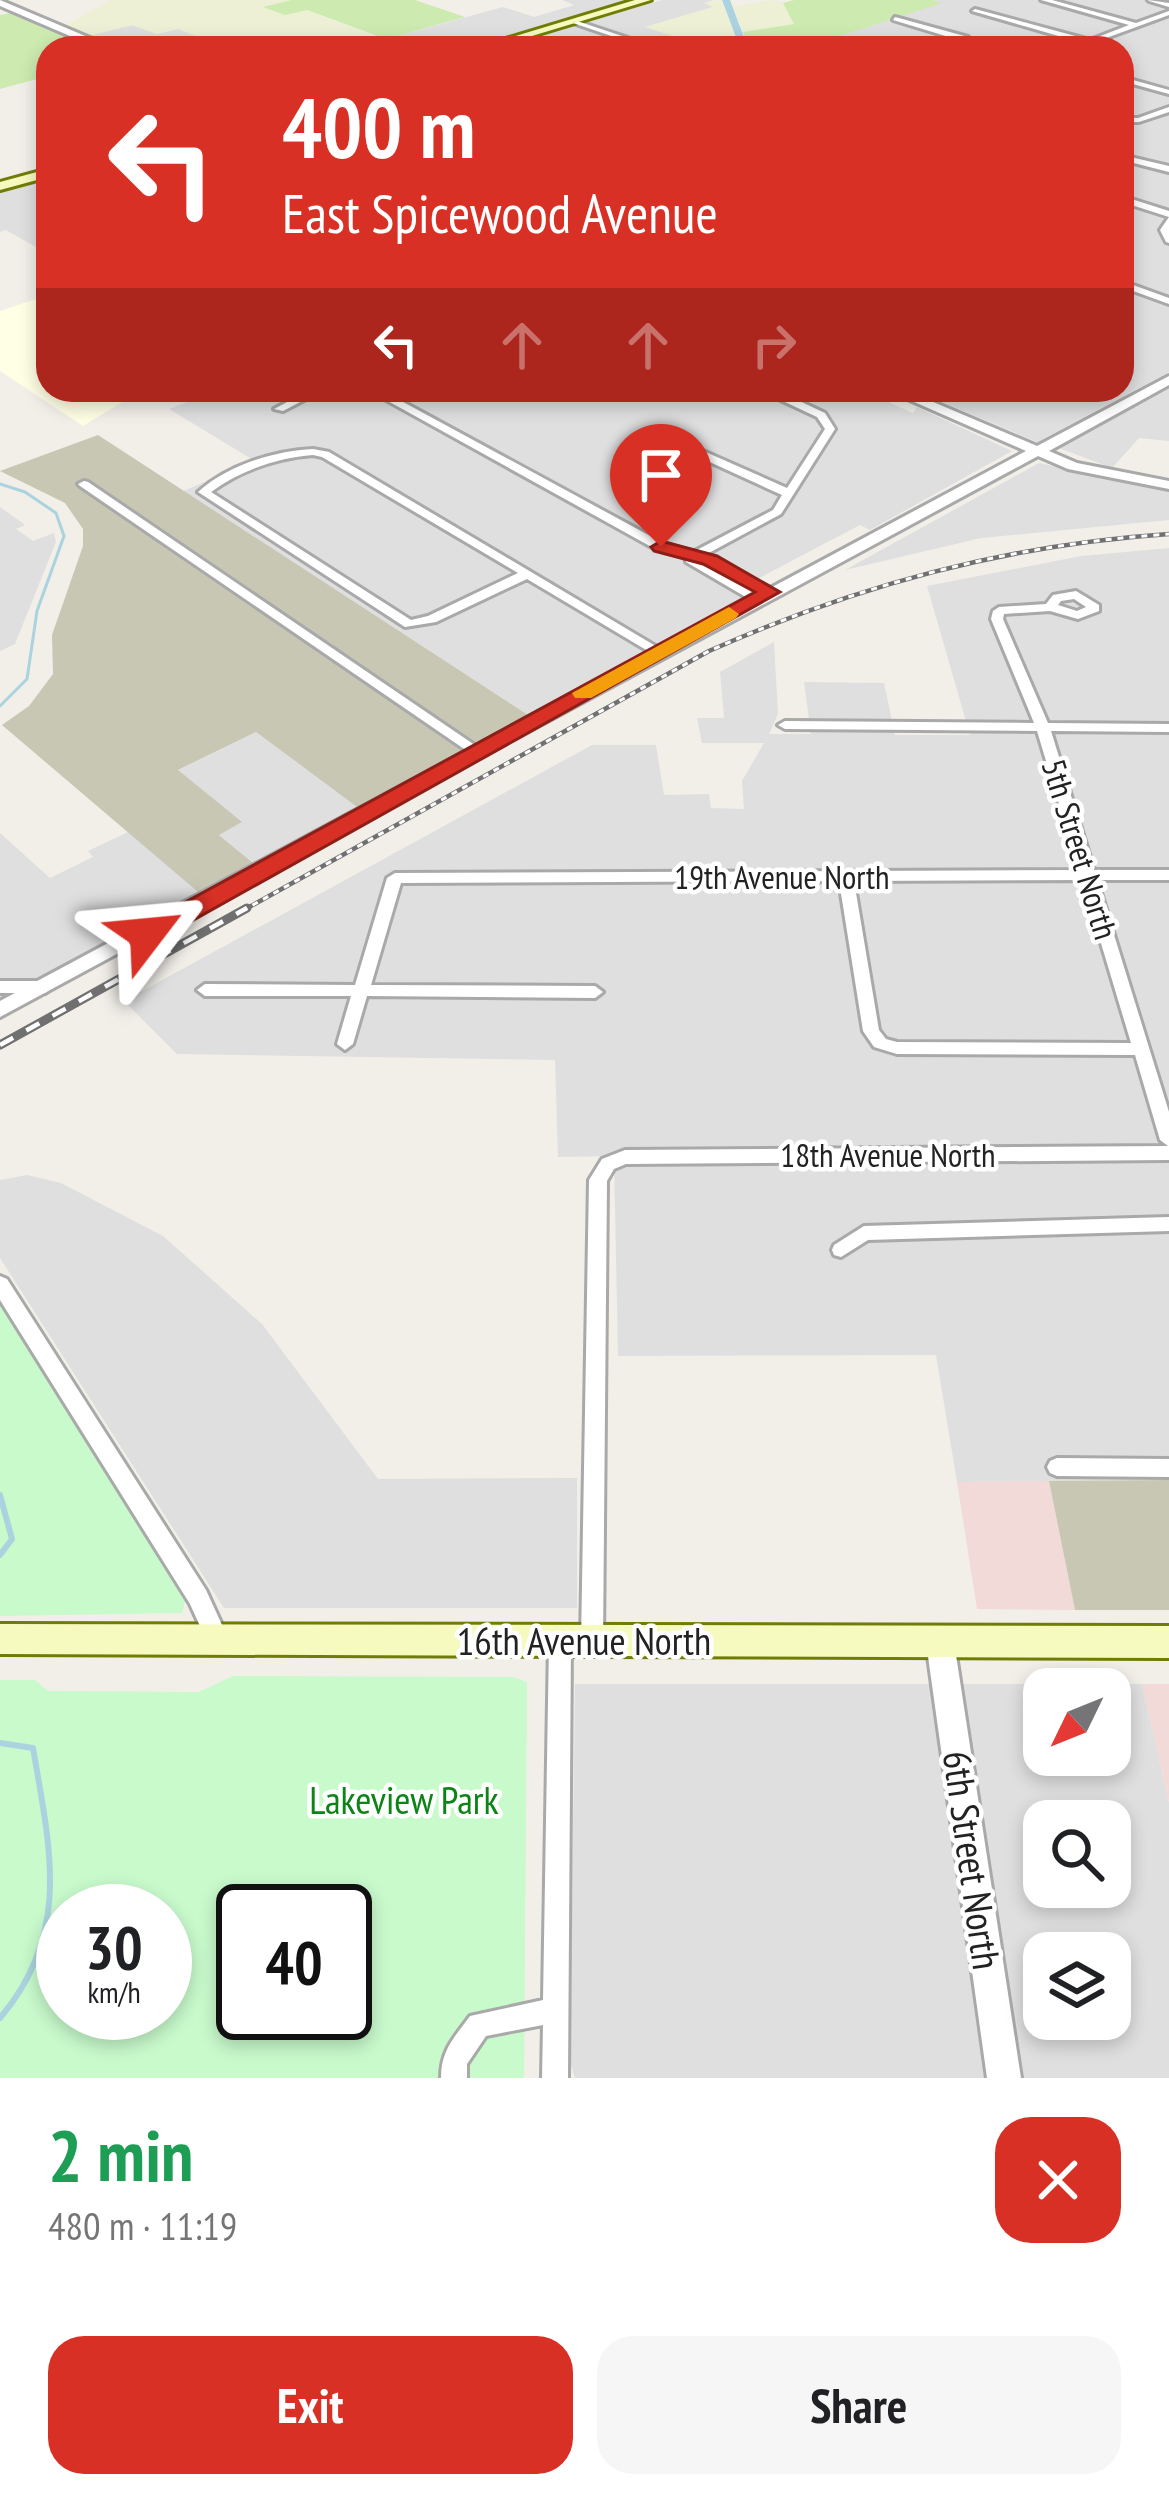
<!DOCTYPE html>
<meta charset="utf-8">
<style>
body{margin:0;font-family:"PT Sans Narrow",sans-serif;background:#f6f6f6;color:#202124;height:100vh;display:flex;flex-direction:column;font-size:45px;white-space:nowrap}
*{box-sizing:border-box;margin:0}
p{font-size:39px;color:#757577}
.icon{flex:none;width:66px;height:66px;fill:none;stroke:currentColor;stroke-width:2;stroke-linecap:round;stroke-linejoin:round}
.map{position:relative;height:2078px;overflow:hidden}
.panel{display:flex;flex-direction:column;background:#fff;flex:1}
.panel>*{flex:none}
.banner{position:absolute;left:36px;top:36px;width:1098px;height:366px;border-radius:36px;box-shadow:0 6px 18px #0003;background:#d93025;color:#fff;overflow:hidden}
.needle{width:78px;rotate:227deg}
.buttons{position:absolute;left:1023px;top:1668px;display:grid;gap:24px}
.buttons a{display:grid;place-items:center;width:108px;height:108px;border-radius:24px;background:#fff;box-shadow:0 6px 18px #0003;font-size:60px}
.speed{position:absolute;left:36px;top:1884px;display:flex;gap:24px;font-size:60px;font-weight:700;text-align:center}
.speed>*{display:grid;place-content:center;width:156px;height:156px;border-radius:50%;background:#fff;box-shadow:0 6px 18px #0003;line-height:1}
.speed small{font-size:30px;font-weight:400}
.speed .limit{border:6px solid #111;border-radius:18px;background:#fff;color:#111}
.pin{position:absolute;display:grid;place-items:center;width:102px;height:102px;color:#fff;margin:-123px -51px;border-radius:50% 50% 50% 0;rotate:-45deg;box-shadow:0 0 12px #0007}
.pin .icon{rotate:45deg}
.me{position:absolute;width:132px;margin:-66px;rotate:61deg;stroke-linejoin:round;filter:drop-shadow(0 0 9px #0008)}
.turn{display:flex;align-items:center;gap:42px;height:252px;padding:0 48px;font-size:54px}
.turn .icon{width:156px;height:156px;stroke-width:2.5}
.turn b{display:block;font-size:84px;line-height:102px}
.lanes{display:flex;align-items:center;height:114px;padding:0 48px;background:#0003;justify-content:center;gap:60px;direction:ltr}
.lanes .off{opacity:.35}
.round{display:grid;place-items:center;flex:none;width:126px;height:126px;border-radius:36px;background:#f6f6f6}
.head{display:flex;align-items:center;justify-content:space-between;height:204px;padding:0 48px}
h1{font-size:72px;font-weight:700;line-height:90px;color:#1e9e55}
.button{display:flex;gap:24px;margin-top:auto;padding:24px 48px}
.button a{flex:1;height:138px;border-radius:36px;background:#d93025;color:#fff;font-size:48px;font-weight:700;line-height:138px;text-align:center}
.button a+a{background:#f6f6f6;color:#202124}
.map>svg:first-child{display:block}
</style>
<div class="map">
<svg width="1169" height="2078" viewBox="0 0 1169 2078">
<rect width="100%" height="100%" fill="#f2efe9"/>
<path fill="#e0dfdf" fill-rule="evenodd" d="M562,0h66l-159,48h-59l-24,-9 117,-32 31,10 40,-12z
M662,0h52l-7,2 9,4 -69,21 63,21h-216z
M932,0h237v372l-132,70 -102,-43 5,-9h182v-342h-319l137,-45z
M133,25l24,9 21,-6 22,9 -38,11h-44l-29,-13z
M48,175v79l-42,-24 -6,2v-43z
M1169,389v52l-30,-3 -27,30 -53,-20z
M219,390h643l51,23 4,-6 95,44 -142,79 -10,-5 -99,52 -20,22 -213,116 -345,-224 72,-30 -86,-52z
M1039,463l130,28v29l-188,18 -136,32z
M0,507l25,18 -9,4 17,12 21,-8 2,9 -41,102 -15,7z
M1169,548v932l-212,2 -21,-127 -318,1 -4,-200 -56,1 -3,-97 -378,-6 -53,-53 468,-256h64l8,50 45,-1 2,14 33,1 -2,-28 22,-38h-62l-5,-25h27l-4,-46 54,-30 4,72 -9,20h42l-7,-52 80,1 11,52h75l-43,-149 154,-30z
M256,732l101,75 -104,56 -35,-29 23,-11 -64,-52z
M128,832l70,60 -198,107v-166l50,45 43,-21 -5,-6z
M27,1175l34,8 102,53 99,88 116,155 199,-1v130h-353l-224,-350v-78z
M575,1684h567l27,119v275h-594l-5,-16zM1044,1689h66v66h-66zM1044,1821h66v66h-66zM1044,1953h66v66h-66z"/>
<path fill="#f2dad9" d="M1049,1481l26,129 -98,-1 -20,-127z
M1142,1684h27v119z"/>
<path fill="#ffffe5" d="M48,295v95h94l-59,36 -83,-55v-60z"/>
<path fill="#c7c7b4" d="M98,435l430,280 -171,92 -101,-75 -78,38 64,52 -23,13 34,28 -55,29 -196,-167 27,-19 24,-32 -1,-39 31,-89v-17l-18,-26 -65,-32z
M1169,1480v130h-94l-26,-129z"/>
<path fill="#eef0d5" d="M110,0h181l-25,6 19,9 21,-5 79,29 -34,9h-189l36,-11 -20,-8 -21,5 -24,-9 -41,10 -26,-10z
M721,0l15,35 -42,8 -49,-16 68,-20 -9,-4z
M774,0l9,3 12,21 -52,8 -10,-26z"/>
<path fill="#cdebb0" d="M291,0h124l50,17 -79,22 -79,-29 -22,5 -22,-8z
M794,0h138l10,3 -139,45h-54l-6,-16 51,-8 -11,-21z
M10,13l83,35h-45v28l-48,13v-74z"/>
<path fill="#c8facc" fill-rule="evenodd" d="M0,1298l185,303 -3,12 -182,3z
M233,1676l280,1 14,5 -3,396h-524v-398h35l13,11 151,1zM63,1911h102v102h-102zM243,1911h102v102h-102z"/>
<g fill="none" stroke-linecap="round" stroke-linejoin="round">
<path stroke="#aad3df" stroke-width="3" d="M0,484l25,8 31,21 8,23 -27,75 -10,68 -27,27"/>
<path stroke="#aad3df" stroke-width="6" d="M0,1495l12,44 -12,16
M0,1743l33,5c17,100 39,186 -33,270"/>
<path fill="#aad3df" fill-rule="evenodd" d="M722,0h8l18,48h-8z
M927,390h12l-6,9 -4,1 -6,-3z"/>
<g stroke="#a9a9a9" stroke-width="6">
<path id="minor" d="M1041,0h11l84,23 33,-12v4l-90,33 -3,-2 7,-3 -111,-32 3,-2 115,31 39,-15z
M1148,0l21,3v4l-20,-6z
M895,17l73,20 10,11h-8l-8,-7 -69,-21z
M570,20h4l84,28h-11l-77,-26z
M874,44l11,4h-14z
M1122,77l47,13v4l-47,-13z
M1169,107v5l-30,10h-17v-4h16z
M1122,155l47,11v6l-47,-12z
M1122,196l47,15v6l-47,-15z
M1169,217v26l-3,-1 -6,-12z
M1122,281l47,17v6l-47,-17z
M310,390h13l-40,21 -9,-2z
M368,390h13l284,154 28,8 80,-42 9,-15 -114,-52v-4h8l111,49 38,-59 -8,-12 -47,-22v-4h8l47,22 10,16 -54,85 -76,41 9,2 62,35 -6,4 -4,-1 -63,-33 57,34v6l-4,1 -70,-41 -1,-5 -28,-7z
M313,449l16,3 335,199 -6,4 -5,-1 -126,-75 -91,43 -31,5 -207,-135c30,-27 76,-41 115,-43zM313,455l9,2 196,116 -90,43 -17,4 -200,-128c30,-22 66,-34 102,-37z
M84,481l4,1 397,270 -7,4 -5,-1 -393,-269 -2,-2z
M1076,591l23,14v6l-21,8 -28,-8 -46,3 -1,5 45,104 121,1v8l-118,-1 43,139h75v10h-72l72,232v48l-543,4 -12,5 -7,12 -4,461 -3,8 -8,3 -8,-3 -3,-8 8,-462 13,-21 23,-9 543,-4 -8,-6 -25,-85 -238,-1 -23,-7 -11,-16 -24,-150 -438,2 -30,102 224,1 8,6 -8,6 -228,-2 -14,48 -8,6 -8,-6 14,-48h-146l-8,-6 8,-6 150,1 32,-107 8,-5 684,-3 -42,-139 -252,-2 -7,-4 7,-4 249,2 -43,-104 2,-8 6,-4 47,-3 7,-9zM1074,599l12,8 -9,4 -19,-6 3,-4zM1082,880l49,163 -234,-1 -11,-3 -7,-9 -25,-149z
M0,981h45l8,6 -8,6h-45z
M1169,1217v14l-301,9 -27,17 -7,-2 -2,-5 2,-5 30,-19z
M0,1276l7,3 199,311 22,48 -3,8 -8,3 -8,-3 -19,-42 -190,-304z
M1057,1458l112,1v18l-112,-1 -7,-3 -3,-6 3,-6z
M560,1631l8,3 3,8 -3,436h-26l1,-53 -57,11 -19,28v14h-26c0,-28 13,-40 29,-62l73,-16 6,-358 3,-8z"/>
</g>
<g stroke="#a9a9a9" stroke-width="6">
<path id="tertiary" d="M0,0l109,46 2,2h-13l-98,-42z
M1169,376v9l-120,66 28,12 92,18v8l-101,-20 -30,-13 -1038,561v-16l1026,-550 -139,-61h18l132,56z
M940,1628l10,4 4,10 67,436h-34l-61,-436 4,-10z"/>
</g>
<g stroke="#707d05" stroke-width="6">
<path id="secondary" d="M635,0h16l-159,48h-16z
M48,169v8l-48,13v-8z
M0,1624l1169,2v32l-1169,-4z"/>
</g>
<use href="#minor" fill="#fff" fill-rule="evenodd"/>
<use href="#tertiary" fill="#fff" fill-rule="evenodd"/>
<use href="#secondary" fill="#f7fabf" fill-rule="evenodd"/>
<g stroke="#707070" stroke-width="4.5">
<path id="rail-far1" d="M242,911l467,-260c149,-66 297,-106 460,-117"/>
</g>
<g stroke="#707070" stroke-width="9">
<path id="rail" d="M0,1045l247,-137"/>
</g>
<use href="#rail-far1" stroke="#fff" stroke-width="3" stroke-dasharray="6" stroke-linecap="butt"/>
<use href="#rail" stroke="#fff" stroke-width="4.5" stroke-dasharray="15" stroke-linecap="butt"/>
</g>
<path fill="#d93025" stroke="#8d1f18" stroke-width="3" d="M661,541l56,15 63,36 -624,349h-18l-4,-7 4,-6 617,-336 -52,-28 -49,-13 -3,-4z"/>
<path fill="#f59e0b" d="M729,607l10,7 -3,4 -145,80h-16l-3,-5z"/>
<g text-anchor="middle" stroke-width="9" stroke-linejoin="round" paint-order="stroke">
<g font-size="33" fill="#222" stroke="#fff">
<text transform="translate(1080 849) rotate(73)" y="12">5th Street North</text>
<text x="782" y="889">19th Avenue North</text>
<text x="888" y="1167">18th Avenue North</text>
</g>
<g font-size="39" fill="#222" stroke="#fff">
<text x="584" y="1655">16th Avenue North</text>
<text transform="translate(972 1860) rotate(82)" y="14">6th Street North</text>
</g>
<g font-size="39" fill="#0c8416" stroke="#fff">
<text x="404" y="1814">Lakeview Park</text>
</g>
</g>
</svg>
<div class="buttons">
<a><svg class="needle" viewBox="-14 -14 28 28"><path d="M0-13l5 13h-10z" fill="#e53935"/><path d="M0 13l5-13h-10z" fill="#757577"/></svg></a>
<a><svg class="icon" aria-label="search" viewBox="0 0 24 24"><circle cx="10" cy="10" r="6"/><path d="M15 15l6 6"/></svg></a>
<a><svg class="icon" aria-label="layers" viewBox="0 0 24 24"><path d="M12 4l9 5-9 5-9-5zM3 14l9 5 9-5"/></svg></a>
</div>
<div class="speed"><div>30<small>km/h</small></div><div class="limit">40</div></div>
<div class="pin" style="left:661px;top:547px;background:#d93025"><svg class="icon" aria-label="arrive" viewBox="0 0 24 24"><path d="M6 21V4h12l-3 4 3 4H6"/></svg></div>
<svg class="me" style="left:147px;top:934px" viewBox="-20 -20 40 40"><path d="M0-17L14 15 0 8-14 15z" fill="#d93025" stroke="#fff" stroke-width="4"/></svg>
<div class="banner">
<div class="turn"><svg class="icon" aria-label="left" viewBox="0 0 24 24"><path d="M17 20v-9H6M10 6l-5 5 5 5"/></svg><div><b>400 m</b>East Spicewood Avenue</div></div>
<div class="lanes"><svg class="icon" aria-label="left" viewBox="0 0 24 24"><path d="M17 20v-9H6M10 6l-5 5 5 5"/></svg><svg class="icon off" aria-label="ahead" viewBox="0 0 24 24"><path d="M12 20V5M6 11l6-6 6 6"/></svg><svg class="icon off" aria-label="ahead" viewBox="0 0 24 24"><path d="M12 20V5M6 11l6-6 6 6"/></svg><svg class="icon off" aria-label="right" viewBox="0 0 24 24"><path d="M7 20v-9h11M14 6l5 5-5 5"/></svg></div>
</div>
</div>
<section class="panel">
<div class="head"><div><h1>2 min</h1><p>480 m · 11:19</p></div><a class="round" style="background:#d93025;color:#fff"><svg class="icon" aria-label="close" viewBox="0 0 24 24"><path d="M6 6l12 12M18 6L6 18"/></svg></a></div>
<div class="button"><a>Exit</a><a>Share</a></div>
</section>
